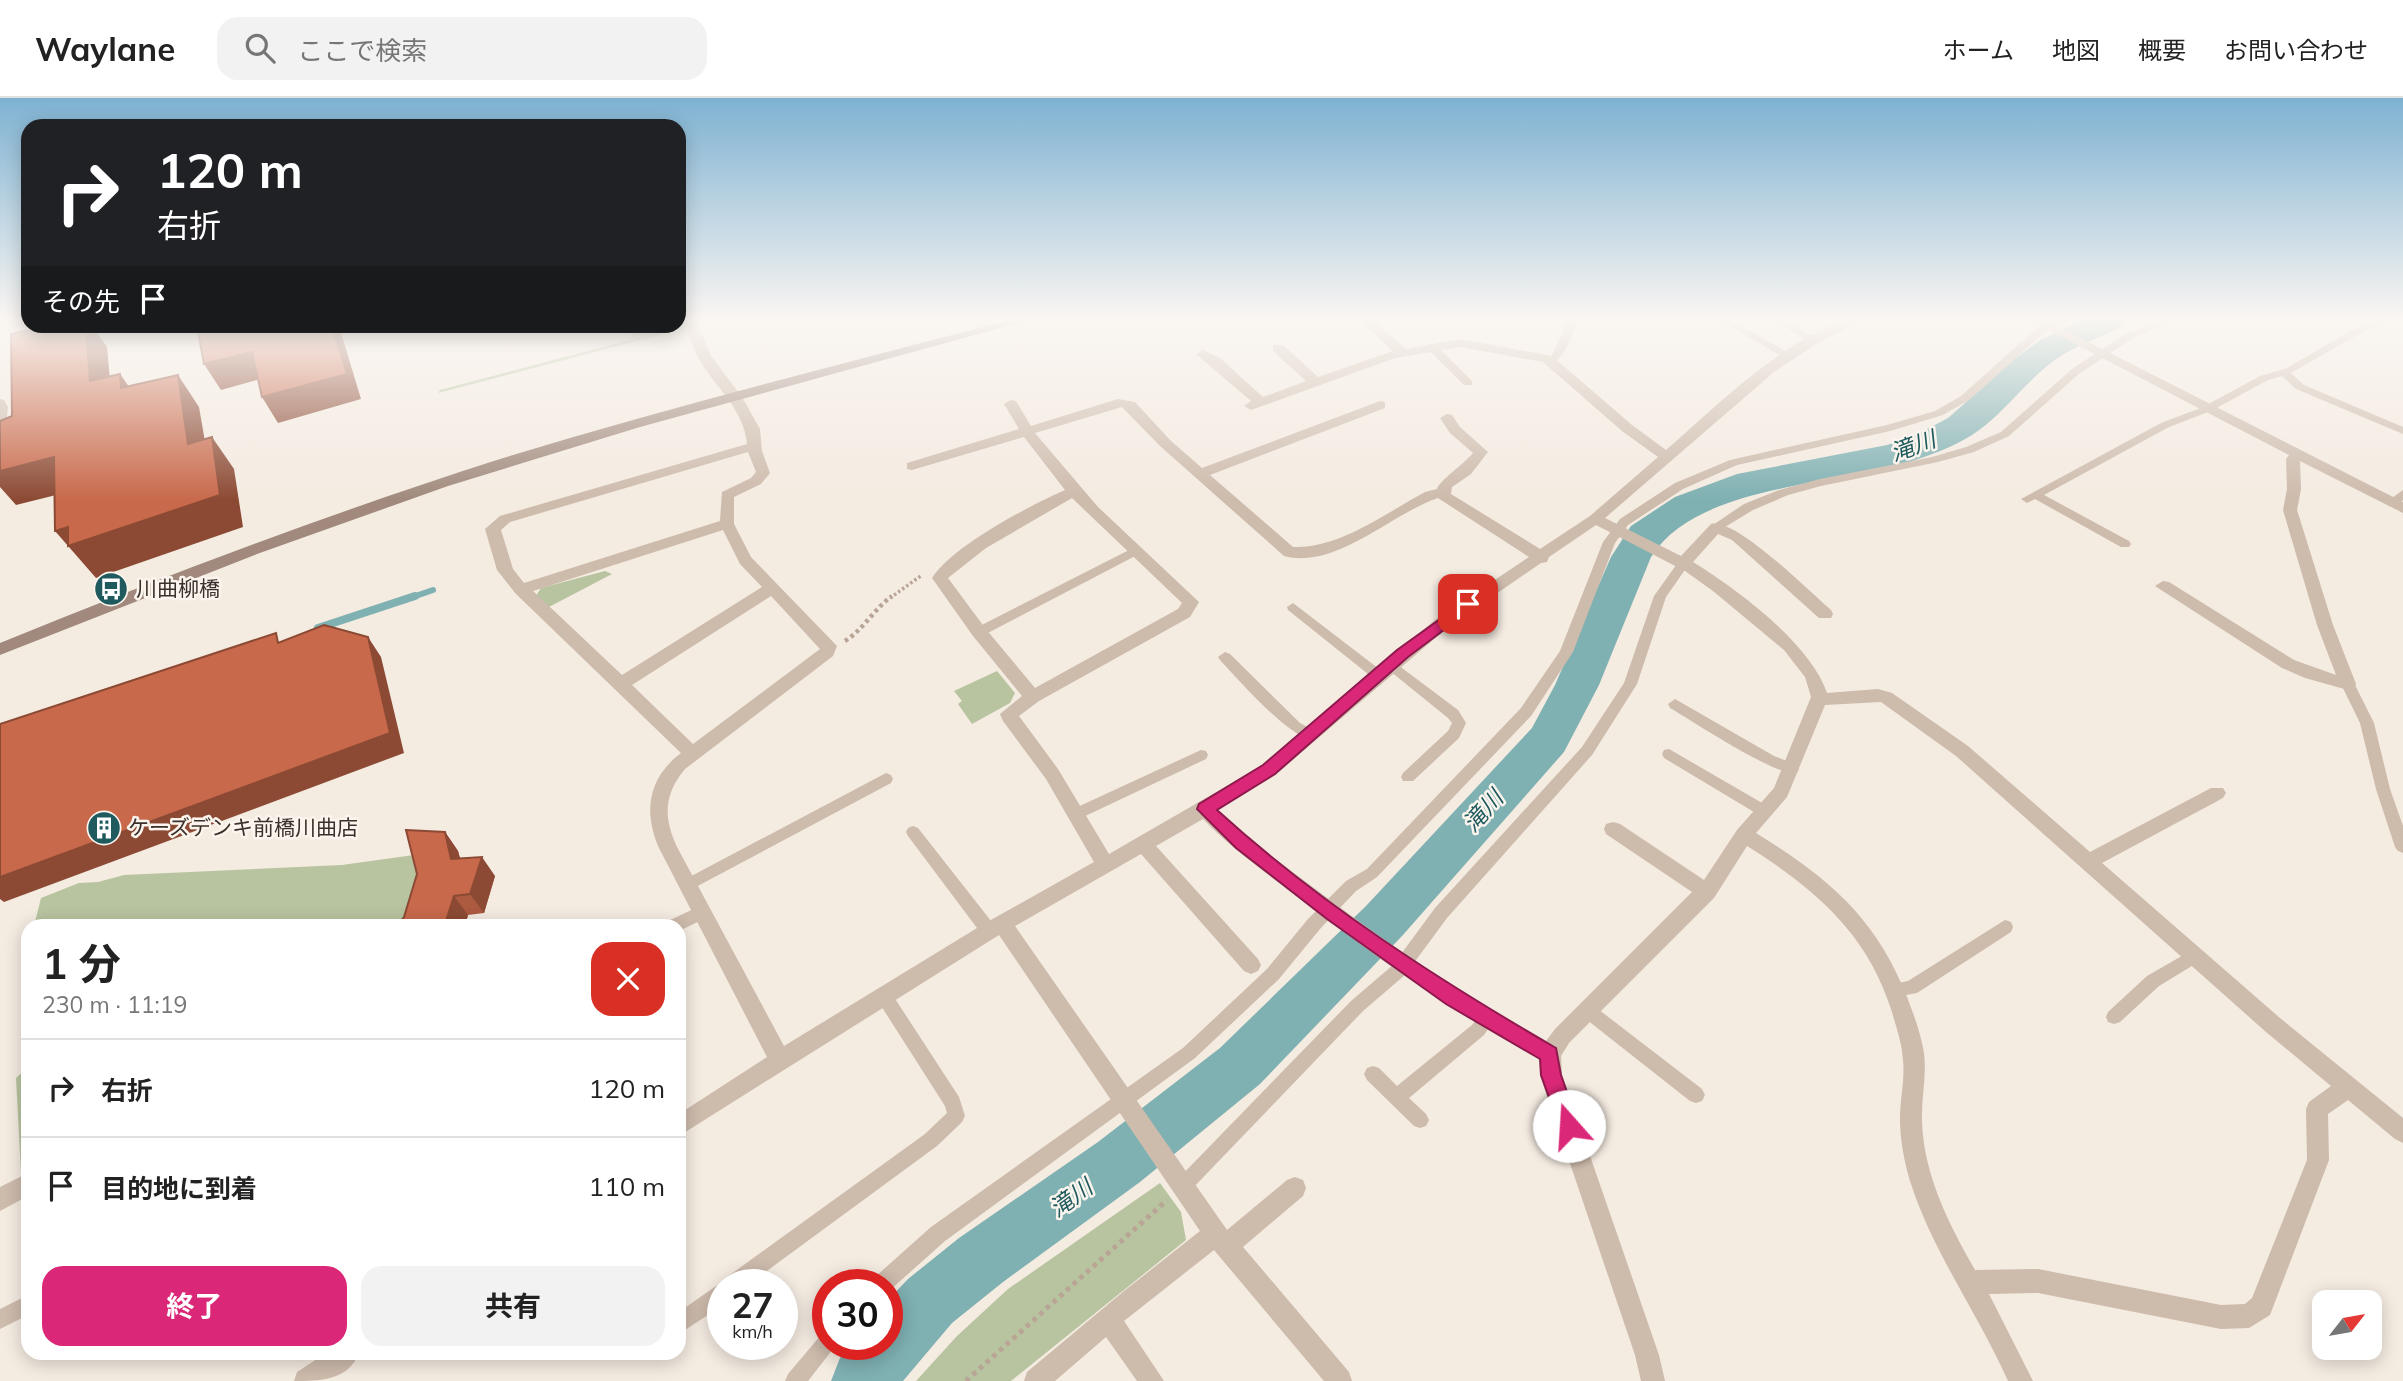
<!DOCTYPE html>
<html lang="ja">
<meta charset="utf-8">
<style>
body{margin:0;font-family:Mulish,"Noto Sans JP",sans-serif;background:#f2f2f2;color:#222;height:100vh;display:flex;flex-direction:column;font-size:26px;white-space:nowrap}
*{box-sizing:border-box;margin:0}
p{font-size:23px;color:#767676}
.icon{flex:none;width:38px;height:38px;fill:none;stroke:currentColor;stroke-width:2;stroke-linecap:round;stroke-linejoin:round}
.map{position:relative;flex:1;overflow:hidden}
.sheet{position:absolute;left:21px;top:821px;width:665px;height:441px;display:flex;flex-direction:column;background:#fff;border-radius:21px;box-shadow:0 4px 18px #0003}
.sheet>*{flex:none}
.guide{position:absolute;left:21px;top:21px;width:665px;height:214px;border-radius:21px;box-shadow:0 4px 18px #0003;background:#202124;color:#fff;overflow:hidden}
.needle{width:46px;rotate:59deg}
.fabs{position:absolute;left:2312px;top:1192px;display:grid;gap:14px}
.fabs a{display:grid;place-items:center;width:70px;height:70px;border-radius:14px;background:#fff;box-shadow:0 4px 18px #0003;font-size:35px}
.speed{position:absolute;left:707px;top:1171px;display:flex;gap:14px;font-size:35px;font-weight:700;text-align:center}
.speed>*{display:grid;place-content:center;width:91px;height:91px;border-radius:50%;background:#fff;box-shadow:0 4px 18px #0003;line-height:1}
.speed small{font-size:18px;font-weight:400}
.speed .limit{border:10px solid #d22;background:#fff;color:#111}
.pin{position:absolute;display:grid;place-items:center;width:60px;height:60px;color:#fff;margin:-30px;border-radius:14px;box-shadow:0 4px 10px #0006}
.me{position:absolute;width:77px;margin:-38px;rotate:341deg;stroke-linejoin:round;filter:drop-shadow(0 0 5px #0008)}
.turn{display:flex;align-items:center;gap:24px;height:147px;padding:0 21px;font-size:32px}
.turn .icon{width:91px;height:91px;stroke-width:2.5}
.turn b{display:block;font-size:49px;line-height:60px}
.then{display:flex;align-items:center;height:66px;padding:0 21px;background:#0003;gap:14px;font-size:26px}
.round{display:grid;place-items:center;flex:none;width:74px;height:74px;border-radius:21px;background:#f2f2f2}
.headline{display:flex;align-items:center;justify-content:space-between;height:119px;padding:0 21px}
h1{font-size:42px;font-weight:700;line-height:52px}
.button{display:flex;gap:14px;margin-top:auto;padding:14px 21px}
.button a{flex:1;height:80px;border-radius:21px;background:#db2777;color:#fff;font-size:28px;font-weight:700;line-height:80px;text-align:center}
.button a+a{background:#f2f2f2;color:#222}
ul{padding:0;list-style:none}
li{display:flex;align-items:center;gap:21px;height:98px;padding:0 21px;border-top:2px solid #e0e0e0}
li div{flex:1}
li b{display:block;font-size:26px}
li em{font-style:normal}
header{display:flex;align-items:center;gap:42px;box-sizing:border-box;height:98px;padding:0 35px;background:#fff;border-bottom:2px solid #e0e0e0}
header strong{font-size:33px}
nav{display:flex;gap:38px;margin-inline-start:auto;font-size:24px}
.search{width:490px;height:63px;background:#f2f2f2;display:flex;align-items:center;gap:18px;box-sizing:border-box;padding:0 24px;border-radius:21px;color:#767676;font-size:26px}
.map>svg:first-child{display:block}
</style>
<header>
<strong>Waylane</strong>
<div class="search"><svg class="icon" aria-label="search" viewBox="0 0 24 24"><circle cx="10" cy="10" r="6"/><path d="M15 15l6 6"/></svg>ここで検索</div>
<nav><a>ホーム</a><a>地図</a><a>概要</a><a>お問い合わせ</a></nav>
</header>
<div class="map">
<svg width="2403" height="1283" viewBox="0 0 2403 1283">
<rect width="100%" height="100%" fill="#f4ebe1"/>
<path fill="#b8c4a0" d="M679,222h3l4,8 -248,65 2,-3 193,-51 -5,-13h51z
M605,473l7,3 -65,34 -11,-12 5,-8z
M997,573l18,22 -5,10 -38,21 -14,-20 4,-3 -8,-10z
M422,753v75h-388l7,-28 38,-15 19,-1 26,-7 218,-10 72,-10z
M28,969v102l-7,3 -5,-94z
M1160,1085l21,29 5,28 -175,141h-95l41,-45 51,-47z"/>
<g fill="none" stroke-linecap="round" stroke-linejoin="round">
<path stroke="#7fb0b2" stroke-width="6" d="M410,500l23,-8"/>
<path stroke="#7fb0b2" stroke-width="8" d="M318,530l97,-32"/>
<path fill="#7fb0b2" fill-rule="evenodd" d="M2083,222h43l-4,7c-19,9 -40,16 -58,27 -35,21 -58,59 -92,81 -19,12 -41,20 -63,27 -74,24 -212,22 -258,95l-52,128 -35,67 -162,184 -142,148 -120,98 -137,100 -51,41 -49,58h-72l9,-23 11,-14h36v-43l21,-22 51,-41 139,-96 122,-94 146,-142 166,-178 23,-43 56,-128 20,-31 44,-29 62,-23 150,-29 31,-11 30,-16 68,-60 24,-18z"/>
<path stroke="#b9a596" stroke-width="3.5" stroke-dasharray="2.5 2.5" stroke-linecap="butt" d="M890,500l32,-23"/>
<path stroke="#b9a596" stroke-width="4.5" stroke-dasharray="3.5 3.5" stroke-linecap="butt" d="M845,543c19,-12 29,-32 47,-45"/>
<path stroke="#b9a596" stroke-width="5" stroke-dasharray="4.5 4.5" stroke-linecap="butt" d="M966,1283l201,-181"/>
<path fill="#cdbbac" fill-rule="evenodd" d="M1568,222h10c-7,15 -13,45 -33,43l-1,-2 8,-6z
M1719,222h12l61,35 -5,3 -4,-1z
M1774,222h12l32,20 -5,3 -4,-1z
M2051,222h13l-17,10 -78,70 -26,15 -53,16 -153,34 -54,24 -55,36 -13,18 -42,109 -42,64 -154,161 -21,14 -36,38 -41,50 -84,79 -250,183 -56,50 -2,-7h-14l2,-7 56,-50 252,-179 84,-79 41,-50 38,-38 21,-12 154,-161 39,-57 43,-109 17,-23 55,-36 55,-23 157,-35 48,-14 26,-15 78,-70z
M2162,222h14l-41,17 -55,36 -71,63 -35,16 -36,10 -117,24 -33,9 -35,15 -33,20h-8l-2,-3 34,-23 35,-14 41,-11 112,-22 34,-10 35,-15 71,-63 55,-36z
M2375,222h14l-28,13 -70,40 13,12 99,42v7l-107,-45 -14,-13 -14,4 -57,31 -42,16 -125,68 85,46 2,3 -2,3h-8l-86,-48 -8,4 -6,-4 140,-76 42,-16 57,-31 27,-8 66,-39z
M1432,246l4,1 36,36v4h-8l-36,-36 -1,-2z
M0,301l4,1 4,7 -2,18 -6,3z
M2403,392v10l-6,6h-8v-6z
M1135,449l6,4 -2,3 -155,81 -5,2 -6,-5 1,-3z
M1683,462l6,4 -23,33 -29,87 -45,71 -145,163 -42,57 -42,36 -174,181 -6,3 -6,-3 -3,-6 3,-6 174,-179 42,-36 42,-57 147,-161 42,-64 30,-87 25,-35z
M1293,505l90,69 2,3 -2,3h-10l-85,-68 -1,-3z
M1225,554l5,2 70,69 15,8 2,4 -2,4c-21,5 -79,-62 -95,-79l-2,-3z
M1390,561l68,51 8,13 -7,15 -46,43h-10l-2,-4 2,-4 45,-42 4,-8 -4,-5 -63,-51 -2,-3 2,-3z
M2348,581l5,2 21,42 16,66 13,37v27l-5,-2 -3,-4 -19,-58 -16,-66 -19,-39z
M1675,601l99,57 23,9 2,4 -2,4c-19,5 -106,-53 -127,-65l-2,-4z
M1669,651l100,58 2,4 -2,4h-10l-95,-57 -2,-4 2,-4z
M1201,652l5,1 2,4 -2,4 -125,59h-10l-2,-4 2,-4z
M886,675l5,2 2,4 -2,4 -199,106 -5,2 -5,-2 -3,-4 3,-4z
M913,728l5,2 77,98 2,5 -2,5 -6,2 -6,-2 -75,-100 -2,-4 2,-4z
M702,807l6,2 2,5 -2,5 -29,14v-5h-13l2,-5z
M2005,822l6,2 2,5 -2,5 -94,61 -22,4 -6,-2 -2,-5 2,-5 19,-4z
M2194,851l6,2 2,5 -2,5 -41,25 -39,36 -6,2 -6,-2 -2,-5 2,-5 39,-36z
M884,891l6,2 69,106 6,19 -3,6 -25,24 -188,138h-26v21l-44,29v-22l37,-26 8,-2 3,-7 198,-143 22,-21 -2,-7 -67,-105 -2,-5 2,-5z
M1588,906l6,2 108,83 3,6 -3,6 -6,2 -6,-2 -108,-85 -2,-5 2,-5z
M1487,914l6,2 2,5 -11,16 -75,63 17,16 3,6 -3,6 -6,2 -6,-2 -47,-46 -3,-6 3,-6 6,-2 6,2 18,18 75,-61 9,-11z
M28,1197v20l-28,14v-20z
M828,1234v12h9l-29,37h-23l3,-7 33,-39z"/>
<path fill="#cdbbac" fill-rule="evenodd" d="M0,222h28v4l-28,2z
M684,222h12l15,36 31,41 18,32 2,22 8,22 -9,11 -27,13v27l17,33 86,89 -4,10 -148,113c-21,25 -22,48 -8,78l107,199 198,-121 112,-63 -48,-83 -43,-58 -3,-7 22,-18 -49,-60 -41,-58c22,-33 97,-72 133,-88l-41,-53 -112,33 -5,-1v-6l112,-34 -15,-25 7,-4 5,1 15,25 87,-27 17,3 35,38 32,28 178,-67 5,1v6l-175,67 83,72c46,2 93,-34 132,-55l12,-3c2,-8 28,-26 36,-36l-23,-20 -10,-15 7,-4 5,1 8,12 28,25 -17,22 -19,13 -1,7 89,55 50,-33 68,-59 -36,-26 -79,-69 -83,-15 -65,11 -144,52 -7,-4 7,-5 -55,-47 7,-4 17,8 43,39 43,-16 -33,-30v-6h10l35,32 75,-26 -34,-31h14l33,29 54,-10 92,17 80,69 34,25c45,-39 136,-130 195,-130l-43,23 -44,29 -169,146 76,38 30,-32c24,-7 99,68 120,86l2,4 -2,4h-12l-87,-78 -14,-6 -25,28c44,27 118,82 134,131l51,-4 14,4 76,53 122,106 121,-64h12l3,5 -3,5 -121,65 178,155 123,100v25l-8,-4 -47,-39 -20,14 1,46 -59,155 -21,13 -28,1 -183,-36 -49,1 44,87h-25c-30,-68 -75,-128 -98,-200 -6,-20 -10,-42 -10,-62 0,-20 5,-39 3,-59 -1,-17 -7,-34 -12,-51 -24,-76 -78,-122 -144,-163l-33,52 -145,145 -8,13 1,19 97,280 6,26h-24l-6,-26 -95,-280v-16c-84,-45 -162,-100 -237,-158 -34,-26 -70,-51 -100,-82l-47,27 102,113 3,6 -3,6 -7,3 -7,-3 -103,-117 -126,72 212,304 60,-50 8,-3 8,3 3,8 -3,8 -60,51 106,125 3,9h-28l-110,-131 -90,71 40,60h-27l-31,-44 -51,44h-31l3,-9 97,-81 76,-60 -201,-296 -320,201v-22l88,-57 -108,-209c-16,-36 -11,-70 22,-95l-165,-159 -19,-24 -12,-41 15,-13 247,-72c-3,-36 -33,-57 -49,-87 -6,-12 -10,-25 -14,-37zM1122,309l38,39 124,110c52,14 108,-43 154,-58l91,59 -94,63 -172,145 -154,89 -51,-85 -39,-53 20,-15 151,-84 9,-15 -101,-95 -63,-74zM748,354l8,20 -5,6 -29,14 -2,29 -196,62 -11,-14 -12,-39 9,-8zM1072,400l110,105 -4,6 -143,79 -50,-60 -37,-50 38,-30zM1596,427l89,46 28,20 71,59 21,27 6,20 -37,91 -37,42 -33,50 -84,-56 -7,-2 -7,2 -2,5 2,5 86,58 -137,137 -9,12c-82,-44 -158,-97 -232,-153 -33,-25 -67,-48 -96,-78l57,-35 172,-147 94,-65 6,-1 2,-5zM723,432l17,34 22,23 -140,88 -89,-84zM771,498l49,53 -127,95 -61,-59zM1881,604l75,54 310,276 65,54 -22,16 -3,7 1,51 -55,138 -7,6 -24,1 -183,-36 -63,1c-26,-46 -51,-94 -53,-148 -1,-24 5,-46 2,-69 -3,-19 -10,-38 -17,-56 -31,-80 -80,-120 -151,-164l31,-36 38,-92z
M2029,222h16l358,182v11l-103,-52 1,28 -4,21 36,115 23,59 -2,4 -6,2 -43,-12 -23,-10 -127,-82 8,-5 6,1 125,78 42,15 -19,-50 -34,-115 4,-21 -1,-30 3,-4z
M28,1075v23l-28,15v-24z
M326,1255h33c-11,28 -40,28 -65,28l3,-9z"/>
<path fill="#a18a7d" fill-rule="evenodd" d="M1009,222h20l-389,107 -192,59 -191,68 -257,101v-12c165,-67 331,-130 500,-184 168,-52 339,-94 509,-139z"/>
</g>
<path fill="#ac5a40" d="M445,734l13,19 2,7 35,18 -11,37 -16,2 -3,11h-68l7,-9z"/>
<path fill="#8c4a34" d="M86,228h6l15,21 6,66 -23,-32z
M192,228h6l9,24z
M332,228h7l22,73 -83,24 -16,-26z
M252,254l16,25 -47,13 -17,-26z
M120,276l22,31 -21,-17z
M178,277l21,32 12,69 -23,-32z
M212,339l22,32 9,58 -147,51 -41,-47z
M54,359l26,32 -64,16 -16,-18v-16z
M368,539l13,20 23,96 -400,149 -4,-3v-22z
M445,734l13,19 7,27 -14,-19z
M482,759l13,19 -11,37 -14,-19z
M454,798l14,19 -3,11h-15l-4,-5z"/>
<path fill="#c8694b" stroke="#8c4a34" stroke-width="2" d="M46,228h40l4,55 30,-7 1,14 57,-13 10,69 24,-7 8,58 -152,51v-19l-13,4 -1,-74 -54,14v-50l12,-5 -1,-82z
M197,228h135l15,48 -85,23 -10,-45 -48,12z
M324,527l44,12 22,96 -390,144v-153l276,-91 2,10z
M406,732l39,2 6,27 31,-2 -12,37 -16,2 -8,25 -9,1 -3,4h-37l7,-9 13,-43z"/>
<linearGradient id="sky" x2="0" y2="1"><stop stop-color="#7eb2d2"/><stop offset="0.55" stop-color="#faf6f2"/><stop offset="1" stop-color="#faf6f2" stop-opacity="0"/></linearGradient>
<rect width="2403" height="402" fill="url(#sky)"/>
<path fill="#db2777" stroke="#8e194d" stroke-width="2" d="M1468,501l5,2 2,3 -2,4 -65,49 -133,117 -58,36c102,93 220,169 339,238l5,27 18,51 -3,7 -7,2 -8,-2 -2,-7 -18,-51 -1,-16 -94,-55 -119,-85 -91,-71 -39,-39 2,-5 64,-39 134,-115z"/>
<defs>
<g id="bus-disc" transform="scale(1.75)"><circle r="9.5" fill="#1f5a5e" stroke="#fbf5ee"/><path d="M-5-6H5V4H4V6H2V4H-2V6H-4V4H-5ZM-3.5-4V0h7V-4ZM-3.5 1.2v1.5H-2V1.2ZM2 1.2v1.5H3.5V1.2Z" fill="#fff"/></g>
<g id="building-disc" transform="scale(1.75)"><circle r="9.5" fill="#1f5a5e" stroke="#fbf5ee"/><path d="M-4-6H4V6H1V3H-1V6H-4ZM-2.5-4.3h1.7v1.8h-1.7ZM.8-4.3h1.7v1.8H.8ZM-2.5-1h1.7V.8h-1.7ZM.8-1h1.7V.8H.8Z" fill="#fff"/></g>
</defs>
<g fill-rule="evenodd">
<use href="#bus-disc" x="111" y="491"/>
<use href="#building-disc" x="104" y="730"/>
</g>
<g text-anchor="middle" stroke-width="5" stroke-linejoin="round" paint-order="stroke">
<g font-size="21" fill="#3b302b" stroke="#fbf5ee" text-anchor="start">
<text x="136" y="498">川曲柳橋</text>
<text x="128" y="737">ケーズデンキ前橋川曲店</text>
</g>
<g font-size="23" font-style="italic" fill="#1f5a5e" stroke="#fbf5ee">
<text transform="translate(1913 348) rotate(-20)" y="8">滝川</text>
<text transform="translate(1483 713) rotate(-48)" y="8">滝川</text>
<text transform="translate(1071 1100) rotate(-36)" y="8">滝川</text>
</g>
</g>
</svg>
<div class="fabs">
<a><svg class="needle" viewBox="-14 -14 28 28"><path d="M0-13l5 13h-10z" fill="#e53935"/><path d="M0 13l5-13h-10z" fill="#767676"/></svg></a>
</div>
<div class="speed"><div>27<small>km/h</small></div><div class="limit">30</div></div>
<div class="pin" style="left:1468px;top:506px;background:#d93025"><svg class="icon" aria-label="arrive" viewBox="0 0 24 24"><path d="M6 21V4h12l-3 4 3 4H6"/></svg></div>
<svg class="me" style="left:1569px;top:1028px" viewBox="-20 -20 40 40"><circle r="19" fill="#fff"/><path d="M0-13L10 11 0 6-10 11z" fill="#db2777"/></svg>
<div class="guide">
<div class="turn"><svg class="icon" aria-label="right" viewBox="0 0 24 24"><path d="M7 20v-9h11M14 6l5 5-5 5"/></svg><div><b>120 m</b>右折</div></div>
<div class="then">その先<svg class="icon" aria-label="arrive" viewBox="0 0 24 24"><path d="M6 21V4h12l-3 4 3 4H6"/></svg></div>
</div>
<section class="sheet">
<div class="headline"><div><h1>1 分</h1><p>230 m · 11:19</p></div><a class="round" style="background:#d93025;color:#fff"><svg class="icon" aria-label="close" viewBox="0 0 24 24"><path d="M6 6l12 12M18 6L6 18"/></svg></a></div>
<ul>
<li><svg class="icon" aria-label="right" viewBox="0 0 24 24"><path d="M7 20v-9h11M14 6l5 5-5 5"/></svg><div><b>右折</b></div><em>120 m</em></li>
<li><svg class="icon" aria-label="arrive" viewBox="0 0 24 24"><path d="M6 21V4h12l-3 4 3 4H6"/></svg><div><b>目的地に到着</b></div><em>110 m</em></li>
</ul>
<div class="button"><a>終了</a><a>共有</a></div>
</section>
</div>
